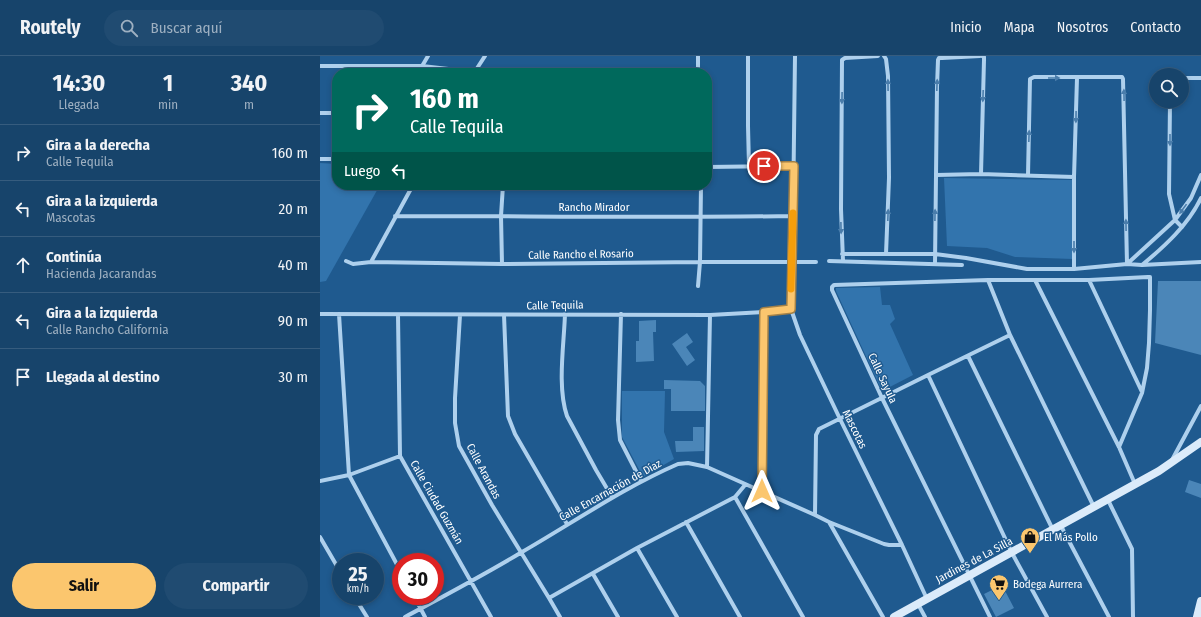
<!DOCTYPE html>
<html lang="es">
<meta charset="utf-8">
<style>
body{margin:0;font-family:"Fira Sans Condensed",sans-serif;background:#204b71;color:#f1f3f6;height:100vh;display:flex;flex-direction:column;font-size:15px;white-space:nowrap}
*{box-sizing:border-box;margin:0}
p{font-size:13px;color:#9eb0c1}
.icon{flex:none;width:22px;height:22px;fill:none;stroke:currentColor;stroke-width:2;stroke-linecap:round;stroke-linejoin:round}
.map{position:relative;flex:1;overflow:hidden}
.details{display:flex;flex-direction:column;background:#17446b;width:320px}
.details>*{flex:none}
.banner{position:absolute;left:12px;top:12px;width:380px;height:122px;border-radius:16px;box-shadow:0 2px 6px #0003,0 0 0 1px #365c7e;background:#00695c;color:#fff;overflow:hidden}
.buttons{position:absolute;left:829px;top:12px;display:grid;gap:8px}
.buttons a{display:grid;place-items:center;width:40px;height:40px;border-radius:50%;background:#17446b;box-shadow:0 2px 6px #0003,0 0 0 1px #365c7e;font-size:20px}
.speed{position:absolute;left:12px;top:497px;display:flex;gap:8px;font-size:20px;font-weight:700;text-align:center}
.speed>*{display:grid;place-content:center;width:52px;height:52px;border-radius:50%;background:#17446b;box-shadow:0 2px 6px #0003,0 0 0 1px #365c7e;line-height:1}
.speed small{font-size:10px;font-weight:400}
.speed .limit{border:6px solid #d22;background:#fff;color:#111}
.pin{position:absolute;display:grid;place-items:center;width:34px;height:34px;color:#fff;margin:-17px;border:2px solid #fff;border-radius:50%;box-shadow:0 1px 4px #0007}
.me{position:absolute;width:44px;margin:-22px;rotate:0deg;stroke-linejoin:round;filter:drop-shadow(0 0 3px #0008)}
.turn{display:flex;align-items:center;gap:14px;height:84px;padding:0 12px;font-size:18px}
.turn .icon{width:52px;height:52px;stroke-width:2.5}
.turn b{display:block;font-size:28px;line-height:34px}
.then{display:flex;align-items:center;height:38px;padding:0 12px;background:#0003;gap:8px;font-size:15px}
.eta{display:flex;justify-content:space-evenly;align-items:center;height:68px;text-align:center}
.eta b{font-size:24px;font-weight:700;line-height:28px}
.action{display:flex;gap:8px;margin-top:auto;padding:8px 12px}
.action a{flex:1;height:46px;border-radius:24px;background:#fbc66e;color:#111;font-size:16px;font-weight:700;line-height:46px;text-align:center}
.action a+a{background:#204b71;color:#f1f3f6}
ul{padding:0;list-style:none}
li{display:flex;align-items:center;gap:12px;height:56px;padding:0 12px;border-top:1px solid #365c7e}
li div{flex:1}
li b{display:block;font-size:15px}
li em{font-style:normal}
header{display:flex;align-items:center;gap:24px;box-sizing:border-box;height:56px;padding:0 20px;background:#17446b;border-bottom:1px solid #365c7e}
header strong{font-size:19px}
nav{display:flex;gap:22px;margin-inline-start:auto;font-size:14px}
.search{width:280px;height:36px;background:#204b71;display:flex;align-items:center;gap:10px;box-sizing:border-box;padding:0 14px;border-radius:22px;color:#9eb0c1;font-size:15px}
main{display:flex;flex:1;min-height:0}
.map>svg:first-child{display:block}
</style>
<header>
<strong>Routely</strong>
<div class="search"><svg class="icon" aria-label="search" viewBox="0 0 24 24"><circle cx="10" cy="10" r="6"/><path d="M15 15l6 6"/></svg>Buscar aquí</div>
<nav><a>Inicio</a><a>Mapa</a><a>Nosotros</a><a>Contacto</a></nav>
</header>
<main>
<section class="details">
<div class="eta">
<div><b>14:30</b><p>Llegada</p></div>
<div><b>1</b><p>min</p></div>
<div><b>340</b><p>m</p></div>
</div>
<ul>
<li><svg class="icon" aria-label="right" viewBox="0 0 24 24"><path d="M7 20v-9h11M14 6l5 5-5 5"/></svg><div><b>Gira a la derecha</b><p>Calle Tequila</p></div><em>160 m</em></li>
<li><svg class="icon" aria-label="left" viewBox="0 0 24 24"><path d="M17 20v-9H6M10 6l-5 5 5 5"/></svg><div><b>Gira a la izquierda</b><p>Mascotas</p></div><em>20 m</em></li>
<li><svg class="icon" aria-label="ahead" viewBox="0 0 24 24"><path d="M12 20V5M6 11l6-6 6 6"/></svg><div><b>Continúa</b><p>Hacienda Jacarandas</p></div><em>40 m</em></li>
<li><svg class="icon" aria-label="left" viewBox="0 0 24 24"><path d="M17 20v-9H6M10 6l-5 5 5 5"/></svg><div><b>Gira a la izquierda</b><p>Calle Rancho California</p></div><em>90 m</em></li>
<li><svg class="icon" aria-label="arrive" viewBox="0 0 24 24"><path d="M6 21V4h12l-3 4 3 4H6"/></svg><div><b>Llegada al destino</b></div><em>30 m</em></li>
</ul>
<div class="action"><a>Salir</a><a>Compartir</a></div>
</section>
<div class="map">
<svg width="881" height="561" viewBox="0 0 881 561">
<rect width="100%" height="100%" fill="#1f5a8f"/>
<path fill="#3274ad" d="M0,107l17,1v21h43l-54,96 -6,1z
M624,122l128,2 1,79 -58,-2 -28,-9 -40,-2z
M560,231l2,18h8l5,14 -5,5 23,51 -31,16 -46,-100v-3z
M302,335h43l-1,41 10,27 -31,18 -21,-40z"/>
<path fill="#4b86b8" d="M838,225h43v74l-46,-12z
M336,264v12h-3l1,29 -18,1v-21h3v-20z
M367,277l6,9 -7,5 9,13 -8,6 -15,-22z
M344,324l36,1 5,5v25h-34v-22h-7z
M373,371h11v24l-28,1 -1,-11h18z
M869,424l12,4v14l-16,-6z
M682,529l12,23 -18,9 -12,-23z"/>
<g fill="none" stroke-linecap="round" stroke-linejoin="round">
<path stroke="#aed0ed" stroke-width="4" d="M428,0v70l1,40
M475,0l-2,160 -2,46v47l9,26 40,84 62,126 25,54
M564,0l2,3 2,17 1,102 -3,76
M0,10h102l53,6 37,1
M98,17l10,-17
M154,17l11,-17
M340,17l38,-1
M378,17v-17
M862,22h19
M850,45l-1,93 6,26 7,7
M0,57h17
M0,103h17
M387,111l87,-1
M661,118l3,-114v-3l-2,-1
M616,119l45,-1 93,3
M708,119l2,-96 4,-2h88l1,2 4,185
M75,160c133,0 266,2 398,0
M522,198h93l31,4 61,11h47l53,-5 15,1 59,-3
M26,205l7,3 18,-2 131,2 198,-2h116
M509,205l133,4
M523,205l-2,-52 1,-149 3,-2 33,-2
M51,206l42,-77
M182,208l-1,-48 2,-31
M615,208l2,-177 1,-27 1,-2h3l38,-2
M807,208l48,-44 16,-22 10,-23
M822,209c23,-19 46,-40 59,-67
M754,213v-92l3,-99
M668,224l22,55 84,172
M715,224l84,167 16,37
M769,224l53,112
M378,230l2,-24 1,-77
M0,258l390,1 54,-3 27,-3
M19,258l10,161 52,97
M245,258c-1,31 -8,73 2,102l29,54 16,27
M301,258l-3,106 2,20 21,41
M78,259l2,141 91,161
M140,259l-5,83v25l4,23 33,59 57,93 11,19
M184,259l4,101 7,18 52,90
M648,300l85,174
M608,319l84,178 35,64
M852,404l29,-54
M387,411l3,-152
M0,425l29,-6 51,-19
M425,429l-10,12 68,120
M442,435l2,-179
M788,444l24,49 1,68
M495,459l1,-80 3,-6 109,-54 82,-40
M366,466l54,95
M509,466l54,95
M741,470l48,91
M0,481l21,36
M317,492l40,69
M273,518l25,43
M34,540l13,21
M94,540l11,21
M229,542l88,-50 98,-51
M598,548l7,13
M85,561c39,-21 79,-42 117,-65 52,-30 101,-64 156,-88l10,-1 19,4 108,48 14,7 55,22 5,1h13
M670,561l-108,-219 -50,-108v-3l2,-2 154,-5h101l59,-3h2v33l-1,33 -2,25 -5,25 -23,54"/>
<path stroke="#dbebfa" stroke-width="8" d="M574,561l265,-146 42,-29
M877,561l4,-16"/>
</g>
<defs><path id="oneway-solid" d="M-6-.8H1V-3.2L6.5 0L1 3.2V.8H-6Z"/></defs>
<g fill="#4a7dab">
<use href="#oneway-solid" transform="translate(734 22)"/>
<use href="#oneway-solid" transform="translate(568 29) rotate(-91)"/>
<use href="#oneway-solid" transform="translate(617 29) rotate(-88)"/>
<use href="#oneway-solid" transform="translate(804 39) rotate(-91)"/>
<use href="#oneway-solid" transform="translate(663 40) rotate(92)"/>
<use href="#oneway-solid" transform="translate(522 42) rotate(91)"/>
<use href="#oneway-solid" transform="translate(756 61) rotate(91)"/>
<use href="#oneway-solid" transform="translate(709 80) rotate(-88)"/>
<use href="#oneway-solid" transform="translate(850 84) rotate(90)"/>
<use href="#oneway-solid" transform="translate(863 153) rotate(126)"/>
<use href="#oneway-solid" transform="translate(568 159) rotate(-88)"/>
<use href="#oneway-solid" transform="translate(615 159) rotate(-89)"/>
<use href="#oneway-solid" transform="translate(806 169) rotate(-91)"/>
<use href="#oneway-solid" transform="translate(521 172) rotate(89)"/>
<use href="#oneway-solid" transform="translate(754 191) rotate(90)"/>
</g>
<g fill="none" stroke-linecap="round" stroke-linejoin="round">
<g stroke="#a38148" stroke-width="10">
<path id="route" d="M442,435l2,-179 27,-3 3,-143h-30"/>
</g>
<use href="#route" stroke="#fbc66e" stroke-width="7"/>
<path stroke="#f59e0b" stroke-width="7" d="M471,233l2,-76"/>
</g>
<defs>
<g id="shop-pin" transform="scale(1)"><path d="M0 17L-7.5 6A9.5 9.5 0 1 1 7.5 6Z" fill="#fbc66e" stroke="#1f5a8f"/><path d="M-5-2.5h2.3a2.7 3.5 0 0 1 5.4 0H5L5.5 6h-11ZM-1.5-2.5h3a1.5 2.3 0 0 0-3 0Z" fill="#111"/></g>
<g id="supermarket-pin" transform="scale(1)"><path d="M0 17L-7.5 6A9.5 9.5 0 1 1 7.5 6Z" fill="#fbc66e" stroke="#1f5a8f"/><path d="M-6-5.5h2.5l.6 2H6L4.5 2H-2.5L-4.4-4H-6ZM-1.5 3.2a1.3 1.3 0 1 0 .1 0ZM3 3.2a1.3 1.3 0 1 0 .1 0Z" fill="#111"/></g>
</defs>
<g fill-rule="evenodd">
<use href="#shop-pin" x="710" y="481"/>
<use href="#supermarket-pin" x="679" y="528"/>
</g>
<g text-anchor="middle" stroke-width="3" stroke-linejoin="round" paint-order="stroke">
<g font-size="11" fill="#fff" stroke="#1f5a8f">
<text x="274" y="155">Rancho Mirador</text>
<text transform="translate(261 198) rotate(-1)" y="4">Calle Rancho el Rosario</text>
<text transform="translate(235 249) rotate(-1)" y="4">Calle Tequila</text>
<text transform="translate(563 322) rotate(65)" y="4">Calle Sayula</text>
<text transform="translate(535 373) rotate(64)" y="4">Mascotas</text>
<text transform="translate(164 415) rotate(62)" y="4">Calle Arandas</text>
<text transform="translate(290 434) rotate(-29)" y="4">Calle Encarnación de Díaz</text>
<text transform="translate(117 446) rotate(60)" y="4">Calle Ciudad Guzmán</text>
<text transform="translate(654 504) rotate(-28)" y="4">Jardines de La Silla</text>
</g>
<g font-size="11" fill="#fff" stroke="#1f5a8f" text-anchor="start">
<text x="724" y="485">El Más Pollo</text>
<text x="693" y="532">Bodega Aurrera</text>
</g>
</g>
</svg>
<div class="buttons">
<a><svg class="icon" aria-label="search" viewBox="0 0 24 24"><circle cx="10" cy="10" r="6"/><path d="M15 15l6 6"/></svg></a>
</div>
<div class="speed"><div>25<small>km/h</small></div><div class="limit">30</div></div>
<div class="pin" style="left:444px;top:110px;background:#d93025"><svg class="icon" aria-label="arrive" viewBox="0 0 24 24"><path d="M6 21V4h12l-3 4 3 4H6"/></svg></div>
<svg class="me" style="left:442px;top:435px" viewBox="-20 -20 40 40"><path d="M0-17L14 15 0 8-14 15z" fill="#fbc66e" stroke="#fff" stroke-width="4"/></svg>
<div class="banner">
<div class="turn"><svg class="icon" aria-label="right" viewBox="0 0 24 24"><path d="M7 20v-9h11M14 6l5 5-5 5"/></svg><div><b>160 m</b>Calle Tequila</div></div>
<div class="then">Luego<svg class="icon" aria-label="left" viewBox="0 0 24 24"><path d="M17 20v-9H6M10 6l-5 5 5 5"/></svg></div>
</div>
</div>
</main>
